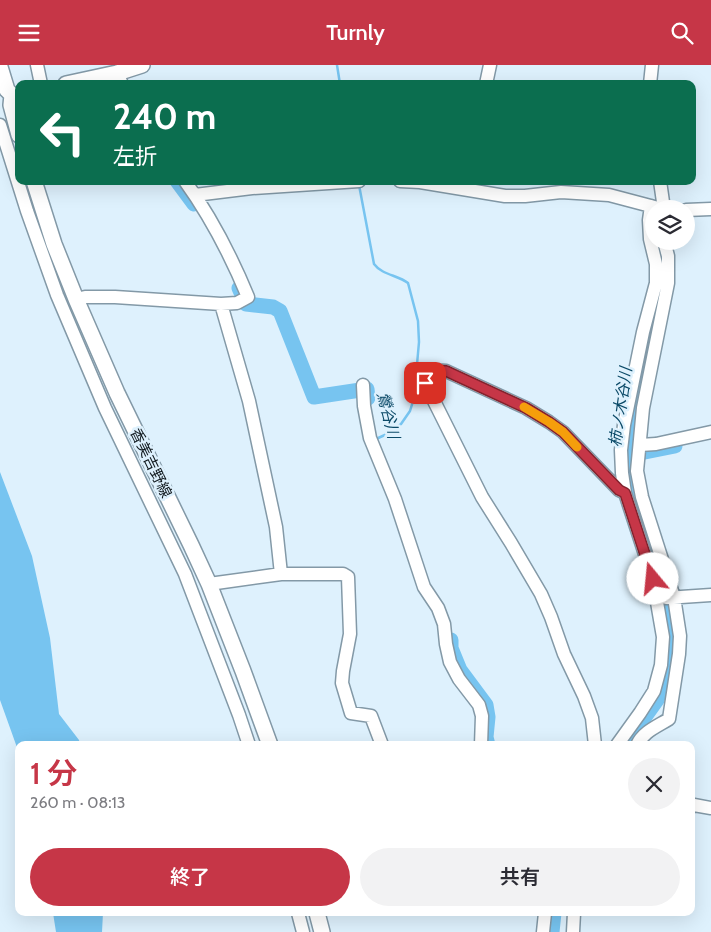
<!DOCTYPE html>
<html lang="ja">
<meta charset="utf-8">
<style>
body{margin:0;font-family:Cabin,"Noto Sans JP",sans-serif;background:#f2f2f3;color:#2b2b33;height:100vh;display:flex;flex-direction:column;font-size:19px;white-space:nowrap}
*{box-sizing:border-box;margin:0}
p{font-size:16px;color:#7c7c81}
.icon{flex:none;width:28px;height:28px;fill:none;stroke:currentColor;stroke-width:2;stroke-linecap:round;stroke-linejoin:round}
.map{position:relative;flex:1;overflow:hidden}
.details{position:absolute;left:15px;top:676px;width:680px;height:175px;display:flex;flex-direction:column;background:#fff;border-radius:10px;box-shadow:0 5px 20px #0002}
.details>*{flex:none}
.guide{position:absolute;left:15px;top:15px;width:681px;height:105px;border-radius:10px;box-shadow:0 5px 20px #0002;background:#0b6e4f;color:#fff;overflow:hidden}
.controls{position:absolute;left:645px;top:135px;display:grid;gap:10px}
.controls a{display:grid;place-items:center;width:50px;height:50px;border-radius:50%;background:#fff;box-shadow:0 5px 20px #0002;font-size:25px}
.pin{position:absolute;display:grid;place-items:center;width:42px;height:42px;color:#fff;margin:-21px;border-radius:10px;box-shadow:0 2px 8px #0006}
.me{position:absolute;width:55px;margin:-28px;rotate:343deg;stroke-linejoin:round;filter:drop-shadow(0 0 4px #0008)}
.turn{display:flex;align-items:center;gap:18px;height:105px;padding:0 15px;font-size:22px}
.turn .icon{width:65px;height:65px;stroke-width:2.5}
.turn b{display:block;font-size:35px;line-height:42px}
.round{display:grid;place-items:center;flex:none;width:52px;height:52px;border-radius:26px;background:#f2f2f3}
.summary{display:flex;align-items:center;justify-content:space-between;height:85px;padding:0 15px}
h1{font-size:30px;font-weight:600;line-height:38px;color:#c63647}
.action{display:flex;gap:10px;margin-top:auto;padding:10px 15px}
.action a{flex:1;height:58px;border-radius:30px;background:#c63647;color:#fff;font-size:20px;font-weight:600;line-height:58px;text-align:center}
.action a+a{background:#f2f2f3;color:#2b2b33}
header{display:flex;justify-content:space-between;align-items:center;height:65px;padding:0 15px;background:#c63647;color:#fff;font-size:22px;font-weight:600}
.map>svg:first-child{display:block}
</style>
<header><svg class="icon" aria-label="menu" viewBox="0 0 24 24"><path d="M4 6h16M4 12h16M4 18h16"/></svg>Turnly<svg class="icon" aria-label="search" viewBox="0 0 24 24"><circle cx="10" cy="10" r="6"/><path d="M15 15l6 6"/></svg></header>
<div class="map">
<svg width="711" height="867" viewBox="0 0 711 867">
<rect width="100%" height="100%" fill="#def1fd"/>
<path fill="#77c4f0" d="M0,407l32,84 18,82 9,76 20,26 1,5h-61v8l-19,-53z
M53,848h50l-1,19h-46z"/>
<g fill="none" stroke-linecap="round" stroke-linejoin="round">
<path stroke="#77c4f0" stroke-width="2.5" d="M337,0l3,19
M359,120l15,79c8,11 24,11 34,19l10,38 1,21 -5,56 -4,13 -9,13 -14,10 -11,5"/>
<path stroke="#77c4f0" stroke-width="15" d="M177,116l17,23
M239,223l7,16 27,3 7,4 34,86 53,-8 1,9
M630,390l45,-9
M643,466l-13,-50v-26l3,-31 13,-74 17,-67 1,-20 -7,-22
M451,575v8l9,22 26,35 2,12 -2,20 2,8
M627,680l10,-17 20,-28 10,-32 3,-36 -9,-49 -8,-23
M552,867l2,-19"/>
<g stroke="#8399a7" stroke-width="15">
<path id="minor" d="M37,0l4,19
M117,8l5,11
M486,19l4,-19
M650,19l2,-19
M0,60l27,86 30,84 48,113 80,166 54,141 10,30
M400,116l20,1 85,14h20l36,-4 48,3 53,14
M660,116l4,28
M195,130l57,-7 107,-7
M686,145l25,-1
M76,234l9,-2h30l106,7 16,-1 11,-6c-17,-41 -37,-80 -63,-116
M221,239l28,97 27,126 5,47
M363,320l1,21 6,32 25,61 29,88 14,21 6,16 2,20 4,18 9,17 20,26 3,11 -1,29
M640,380l16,-1 55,-12
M209,519l72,-10h62l5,3 2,57 -7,37 -1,12 9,30 20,3 11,29
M666,533l45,-3
M595,680l-3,-27 -8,-22 -20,-42 -13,-37 -10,-23 -30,-51 -29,-46 -57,-114c7,-10 8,-13 21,-12l80,37 23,14 14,10 56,58 6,3
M617,680l23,-32 14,-22 7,-26 2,-28 -10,-58 -28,-86 -3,-20 -1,-23 3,-25 19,-93 13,-49v-19l-6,-25 -1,-19 2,-14
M637,680c6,-13 19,-18 32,-26l10,-65 1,-18 -6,-39 -32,-100 -5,-26 6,-63 25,-125v-27l-4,-15
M691,742l3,-2 17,3
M298,848l5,19
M543,867l2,-19
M573,867l1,-19"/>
</g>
<g stroke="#8399a7" stroke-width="18">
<path id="major" d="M0,2l7,23 5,5 -1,10 8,30
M66,19l51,-11 25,-8
M34,116l20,63 22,55 41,94 74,152 18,39 34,87 27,74
M317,848l5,19"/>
</g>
<use href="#minor" stroke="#fff" stroke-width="12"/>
<use href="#major" stroke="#fff" stroke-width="15"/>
</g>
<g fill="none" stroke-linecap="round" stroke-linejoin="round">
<g stroke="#81232e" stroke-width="12">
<path id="route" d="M425,318c7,-10 8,-13 21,-12l80,37 23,14 14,10 56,58 6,3 28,86"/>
</g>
<use href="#route" stroke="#c63647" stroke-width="9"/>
<path stroke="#f59e0b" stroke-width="9" d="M524,342l25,15 14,10 14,15"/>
</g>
<g text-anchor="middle" stroke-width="5" stroke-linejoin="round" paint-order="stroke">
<g font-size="15" fill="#0e161b" stroke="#def1fd">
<text transform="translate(151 398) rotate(64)" y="5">香美吉野線</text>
</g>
<g font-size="16" font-style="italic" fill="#0b4a68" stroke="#def1fd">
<text transform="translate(620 342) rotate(-82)" y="6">柿ノ木谷川</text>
<text transform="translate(389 350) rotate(76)" y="6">鶯谷川</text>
</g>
</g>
</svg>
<div class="controls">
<a><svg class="icon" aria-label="layers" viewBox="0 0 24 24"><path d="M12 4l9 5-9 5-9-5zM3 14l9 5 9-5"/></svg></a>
</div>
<div class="pin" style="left:425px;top:318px;background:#d93025"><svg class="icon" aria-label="arrive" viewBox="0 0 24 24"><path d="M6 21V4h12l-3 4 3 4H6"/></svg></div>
<svg class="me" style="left:653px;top:514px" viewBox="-20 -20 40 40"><circle r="19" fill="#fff"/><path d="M0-13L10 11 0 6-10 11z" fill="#c63647"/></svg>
<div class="guide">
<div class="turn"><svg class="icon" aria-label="left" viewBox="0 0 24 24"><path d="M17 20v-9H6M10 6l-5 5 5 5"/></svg><div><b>240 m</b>左折</div></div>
</div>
<section class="details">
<div class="summary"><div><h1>1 分</h1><p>260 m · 08:13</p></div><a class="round"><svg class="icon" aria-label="close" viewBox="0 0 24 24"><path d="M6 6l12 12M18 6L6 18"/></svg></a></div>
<div class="action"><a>終了</a><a>共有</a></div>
</section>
</div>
